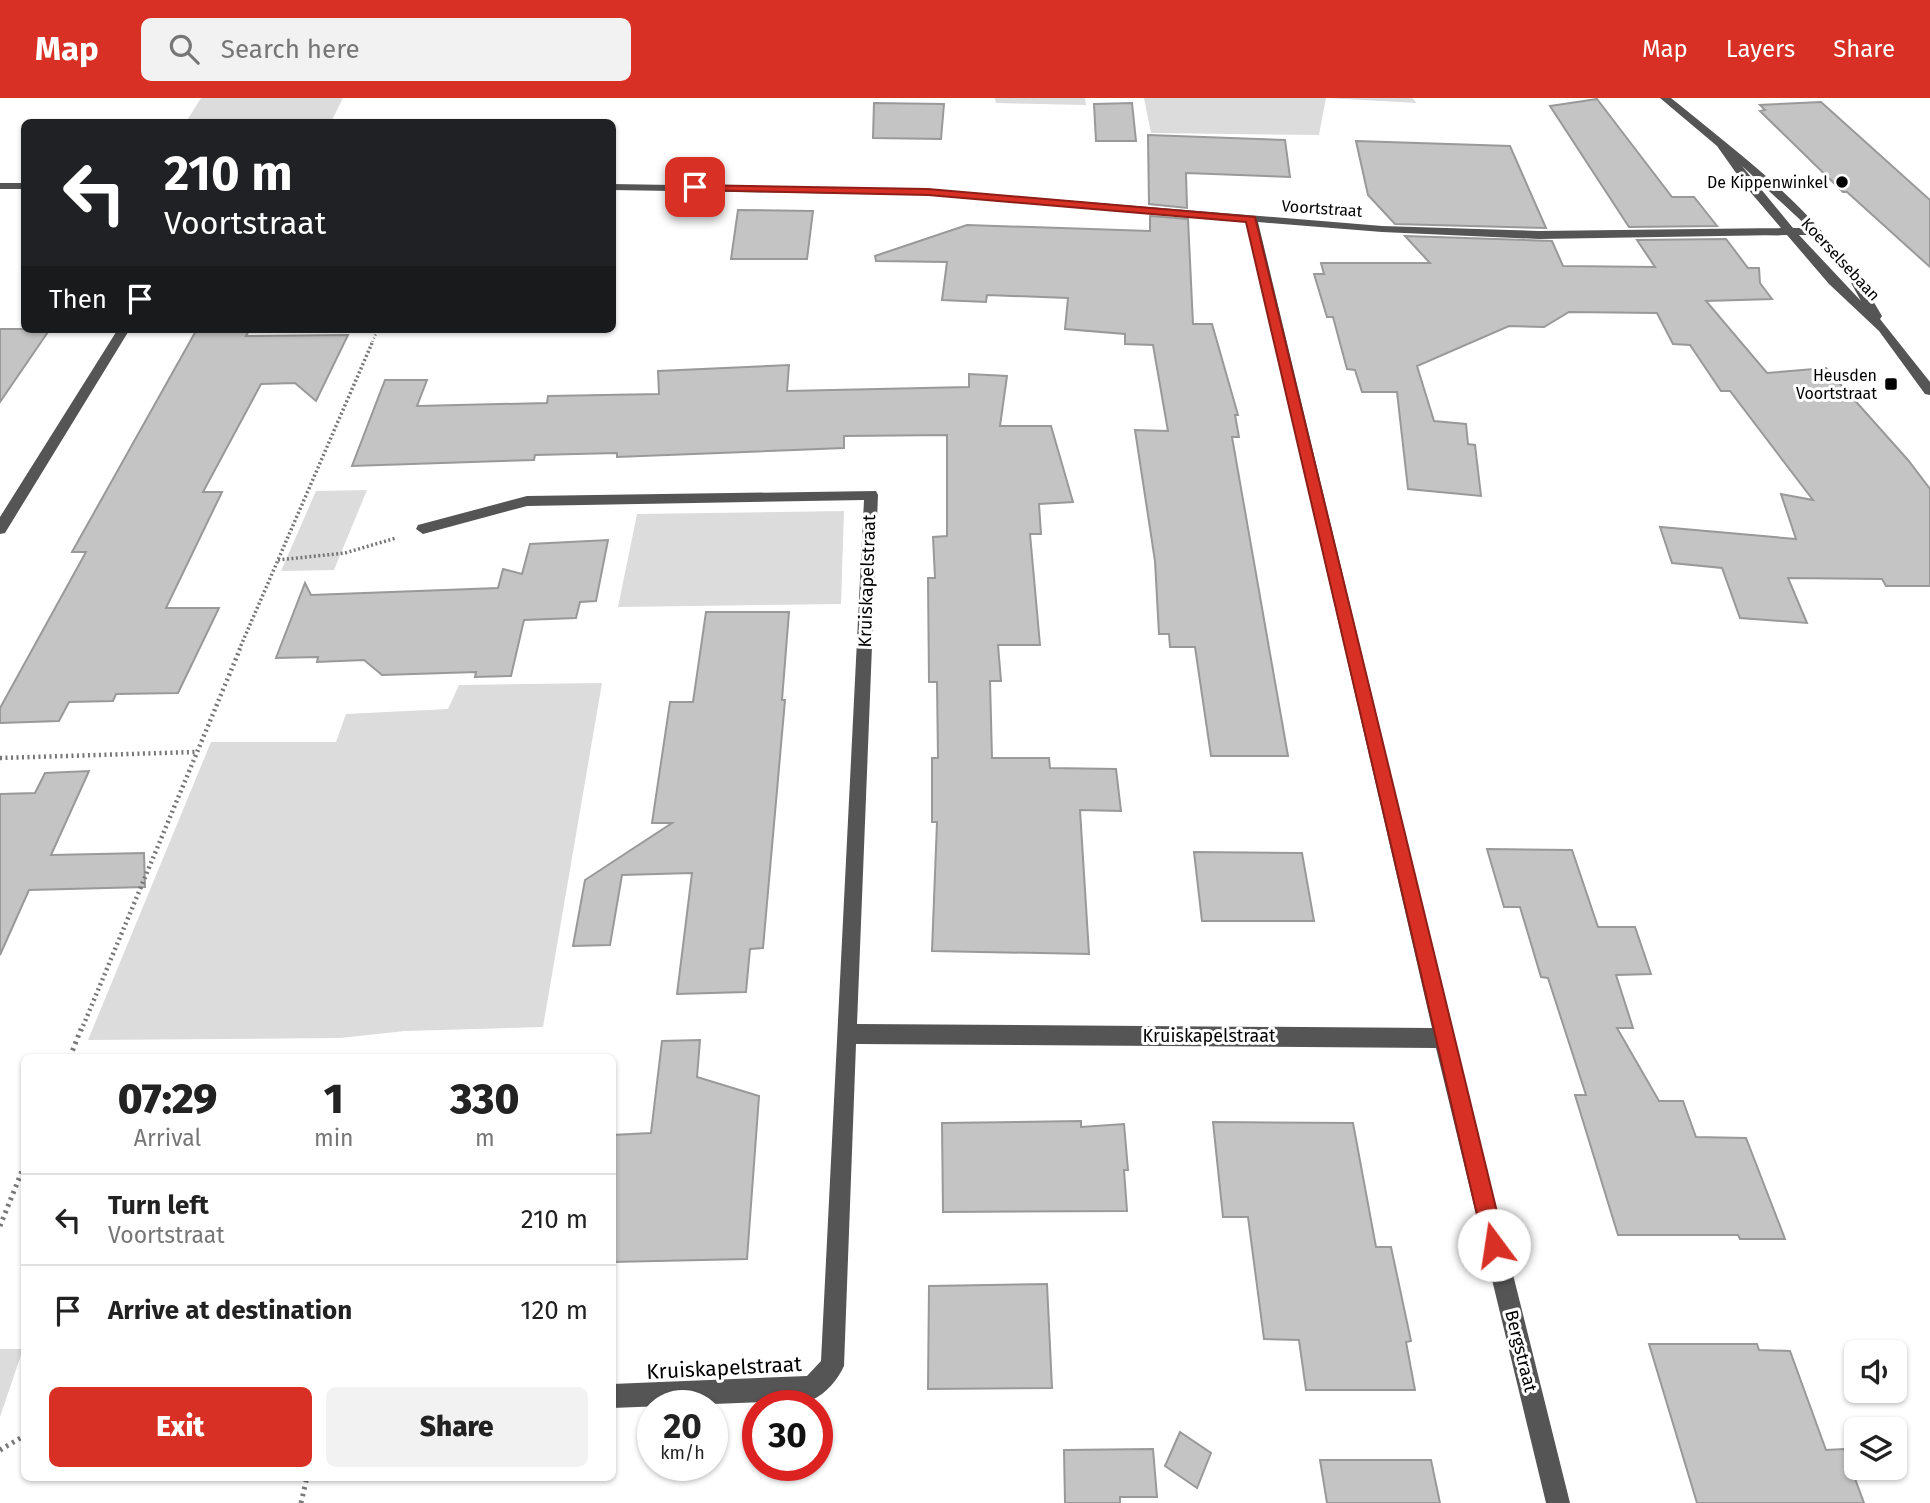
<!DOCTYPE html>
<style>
body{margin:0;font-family:"Fira Sans",sans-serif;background:#f2f2f2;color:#222;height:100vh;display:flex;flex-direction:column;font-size:26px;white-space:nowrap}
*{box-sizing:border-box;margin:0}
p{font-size:23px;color:#767676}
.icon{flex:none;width:38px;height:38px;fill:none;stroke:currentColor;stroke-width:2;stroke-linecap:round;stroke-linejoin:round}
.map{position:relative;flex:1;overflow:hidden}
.panel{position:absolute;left:21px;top:956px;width:595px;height:427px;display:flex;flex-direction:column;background:#fff;border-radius:10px;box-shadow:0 2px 5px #0004}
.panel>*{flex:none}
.top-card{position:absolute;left:21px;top:21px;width:595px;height:214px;border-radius:10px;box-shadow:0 2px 5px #0004;background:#202124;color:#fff;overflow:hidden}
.tools{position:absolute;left:1844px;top:1242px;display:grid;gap:14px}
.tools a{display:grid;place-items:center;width:63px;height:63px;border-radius:10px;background:#fff;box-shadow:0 2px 5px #0004;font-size:35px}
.speed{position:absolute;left:637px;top:1292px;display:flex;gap:14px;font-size:35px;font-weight:700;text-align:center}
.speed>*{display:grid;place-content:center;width:91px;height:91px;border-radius:50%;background:#fff;box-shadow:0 2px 5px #0004;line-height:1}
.speed small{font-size:18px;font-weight:400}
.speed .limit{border:10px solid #d22;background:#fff;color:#111}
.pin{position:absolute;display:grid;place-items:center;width:60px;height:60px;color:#fff;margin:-30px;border-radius:14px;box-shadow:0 4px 10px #0006}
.me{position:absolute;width:77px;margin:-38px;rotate:346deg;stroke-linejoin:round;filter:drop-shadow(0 0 5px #0008)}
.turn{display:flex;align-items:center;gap:24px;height:147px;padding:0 28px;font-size:32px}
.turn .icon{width:91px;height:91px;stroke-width:2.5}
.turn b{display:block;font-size:49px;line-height:60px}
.then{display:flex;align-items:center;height:66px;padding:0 28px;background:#0003;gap:14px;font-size:26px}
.eta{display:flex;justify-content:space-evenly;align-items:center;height:119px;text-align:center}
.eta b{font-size:42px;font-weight:800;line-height:49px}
.primary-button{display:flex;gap:14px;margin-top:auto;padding:14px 28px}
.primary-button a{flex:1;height:80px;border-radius:10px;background:#d93025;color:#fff;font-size:28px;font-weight:800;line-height:80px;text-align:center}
.primary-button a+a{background:#f2f2f2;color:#222}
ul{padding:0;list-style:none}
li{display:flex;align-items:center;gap:21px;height:91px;padding:0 28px;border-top:2px solid #e0e0e0}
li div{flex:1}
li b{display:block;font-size:26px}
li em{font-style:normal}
header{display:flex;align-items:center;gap:42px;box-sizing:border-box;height:98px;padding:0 35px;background:#d93025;color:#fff}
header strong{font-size:33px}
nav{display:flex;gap:38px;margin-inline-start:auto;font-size:24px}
.search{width:490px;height:63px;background:#f2f2f2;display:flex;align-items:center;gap:18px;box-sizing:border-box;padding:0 24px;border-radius:10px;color:#767676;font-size:26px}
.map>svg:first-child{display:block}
</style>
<header>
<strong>Map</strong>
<div class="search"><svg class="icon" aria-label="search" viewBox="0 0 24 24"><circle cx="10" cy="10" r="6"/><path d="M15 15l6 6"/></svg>Search here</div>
<nav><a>Map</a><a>Layers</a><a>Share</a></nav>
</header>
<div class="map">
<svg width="1930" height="1405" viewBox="0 0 1930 1405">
<rect width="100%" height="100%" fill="#fff"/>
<path fill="#dcdcdc" d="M201,0h142l-12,24h-145z
M995,0h90l1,7 -90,-2z
M1144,0h268l5,5 -91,-5 -7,37 -168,-2z
M367,392l-33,80 -53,1 35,-80z
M844,413l-3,93 -223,3 19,-93z
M602,585l-59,344 -138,4 -65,7 -252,2 123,-298h125l10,-28 102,-5 11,-24z
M0,1251h23l-23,68z"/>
<path fill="#c4c4c4" stroke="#999" stroke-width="2" d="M1597,1l75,98h22l23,29 -88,1 -79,-121z
M1821,4l109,98v67l-83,-75h-4l-83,-81 5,-1 -5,-5z
M874,5l70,1 -3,35 -68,-1z
M1132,5l4,38h-40l-2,-37z
M1148,37l137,5 5,37 -104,-4 1,35 -38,-4z
M1356,43l154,5 36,82 -151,-4 -27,-29z
M738,112l75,1 -6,48h-76z
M1150,118l38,3 5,105h19l26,91h-3l4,22h-7l56,319h-77l-16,-109h-25l-1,-13h-10l-4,-73 -20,-131 33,1 -15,-86 -28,-1v-10l-60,-5 3,-31 -81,-3 -1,7 -44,-2 5,-38 -71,-1 -1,-5 92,-31 183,6z
M1405,138l147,5 11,25 92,1 -18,-27 89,-1 22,29h11l1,15 12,16 -66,2 61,72 59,-5 82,92 22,29v97h-44l-4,-7 -94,-1 19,45 -67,-5 -18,-50 -50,-5 -12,-36 136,12 -15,-45 32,6 -83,-109h-9l-31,-46 -17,-1 -16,-31 -88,-1 -25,15 -35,-1 -92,40 17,55 32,3 2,20 7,1 6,51 -73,-7 -11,-97h-35l-7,-22 -8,-1 -14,-52h-6l-13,-43h10l-3,-11h109z
M0,231h50l-50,73z
M197,231h53l-4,7 102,-1 -32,66 -21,-18 -34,1 -58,108h19l-56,116h53l-41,85 -62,1 -3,7 -44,1 -10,19 -59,2v-15l86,-156h-14z
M789,267l-2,26 182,-4v-13l38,2 -7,50h51l22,76 -34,2 2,30h-11l10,111h-42l3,36h-11l2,77h57l1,10 66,1 5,42 -41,-1 9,144 -157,-3 5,-129h-5v-64h6l-1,-76h-8l-1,-104h7l-2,-41 14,-1v-101l-103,1v12l-227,9v-4l-82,2 -1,5 -182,6 33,-86h42l-10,26 130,-3 1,-7 111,-2 -1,-23z
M608,442l-12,61 -16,1 -4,16 -52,2 -13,56 -36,1 1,-5 -94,3 -18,-15 -47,2 1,-5 -42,1 29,-75 6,12 187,-7 5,-19 19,5 8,-30z
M706,514h83l-7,88h3l-22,248 -13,1 -4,43 -69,2 15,-121 -70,2 -12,70 -37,1 12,-66 87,-57h-20l18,-121h23z
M89,673l-38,84 93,-2 1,34 -116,3 -29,65v-161l35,-1 10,-20z
M1487,751l85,1 26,77h37l16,47 -35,1 17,53h-16l42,73h24l13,36 50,1 39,101h-45l-2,-4h-120l-43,-140h11l-38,-117 -7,-1 -21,-70h-16z
M1194,754l108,1 12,68h-112z
M700,942l-3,37 62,19 -12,163 -135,3v-127l39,-2 11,-92z
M1081,1023v6l43,-3 4,46h-4l3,41 -184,1 -1,-89z
M1213,1024l140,1 23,124h15l20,94 -5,1 9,48h-109l-7,-50 -35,-1 -16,-122h-25z
M1047,1186l5,104 -124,1 1,-103z
M1649,1246h108l2,6 31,1 36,99 18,-1 20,54h-167z
M1180,1334l31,21 -14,35 -32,-22z
M1153,1351l4,48h-37v6h-55l-1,-53z
M1320,1362h111l9,43h-113z"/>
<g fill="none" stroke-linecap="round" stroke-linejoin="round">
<path stroke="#777" stroke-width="2.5" stroke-dasharray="1 2.5" stroke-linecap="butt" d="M371,247l7,-16"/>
<path stroke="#777" stroke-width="3.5" stroke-dasharray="2 2.5" stroke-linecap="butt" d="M278,462l67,-7 51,-15
M239,552l133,-307"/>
<path stroke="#777" stroke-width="4.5" stroke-dasharray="2 3.5" stroke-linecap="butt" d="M0,660l195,-6
M81,933l159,-382"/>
<path stroke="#777" stroke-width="5" stroke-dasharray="2.5 4.5" stroke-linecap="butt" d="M70,959l11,-28
M0,1128l24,-60
M0,1352l24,-14
M301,1405l6,-26"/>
<path fill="#555" fill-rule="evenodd" d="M1660,0h11c87,71 154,118 211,218l-2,3 50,63v13l-5,-1 -46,-63 -50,-47 -42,-49 -248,4 -157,-7 -124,-10 196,816 116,465h-24l-110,-455 -580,-4 -12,322c-6,13 -18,28 -32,34l-200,8v-24l195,-8 14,-15 43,-861 -337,6 -104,28 -7,-5 2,-4 109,-29 349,-5 2,4 -21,529 575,4 -186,-807 -318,-26 -316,-5v-6l316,5 454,37 157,5 242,-3 -35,-41 -29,-41zM1742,68l67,62h-16zM1799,137h16l35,46 11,20z
M0,85h24v6h-24z
M118,231h12l-125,204 -5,1v-17z"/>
</g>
<path fill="#d93025" stroke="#8d1f18" stroke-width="2" d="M691,87l237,4 327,28 250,1028 -3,7 -8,3 -7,-3 -3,-7 -238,-1023 -318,-27 -233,-5 -5,-3z"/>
<g fill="#000" stroke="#fff" stroke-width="2.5">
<circle cx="1842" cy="84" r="7"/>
<rect x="1884" y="279" width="14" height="14" rx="3.5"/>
</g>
<g text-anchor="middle" stroke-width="6" stroke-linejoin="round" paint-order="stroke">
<g font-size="16" fill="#000" stroke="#fff" text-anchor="end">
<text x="1828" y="90">De Kippenwinkel</text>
<text x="1877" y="283">Heusden<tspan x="1877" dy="18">Voortstraat</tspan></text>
</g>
<g font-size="16" fill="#000" stroke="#fff">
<text transform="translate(1322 110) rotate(4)" y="6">Voortstraat</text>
<text transform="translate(1841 161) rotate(47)" y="6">Koerselsebaan</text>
</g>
<g font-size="18" fill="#000" stroke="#fff">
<text transform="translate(867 483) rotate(-88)" y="6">Kruiskapelstraat</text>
<text x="1209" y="944">Kruiskapelstraat</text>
<text transform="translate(1521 1253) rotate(76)" y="6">Bergstraat</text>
</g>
<g font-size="21" fill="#000" stroke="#fff">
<text transform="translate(724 1270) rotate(-3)" y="7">Kruiskapelstraat</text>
</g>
</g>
</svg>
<div class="tools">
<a><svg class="icon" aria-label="sound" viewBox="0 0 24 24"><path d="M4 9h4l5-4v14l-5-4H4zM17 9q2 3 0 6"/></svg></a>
<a><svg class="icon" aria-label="layers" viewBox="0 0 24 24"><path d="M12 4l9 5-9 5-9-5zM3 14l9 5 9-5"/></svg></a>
</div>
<div class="speed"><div>20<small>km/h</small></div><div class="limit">30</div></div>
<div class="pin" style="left:695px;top:89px;background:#d93025"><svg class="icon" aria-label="arrive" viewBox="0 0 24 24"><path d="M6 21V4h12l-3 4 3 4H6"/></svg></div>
<svg class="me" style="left:1494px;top:1147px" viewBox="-20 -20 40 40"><circle r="19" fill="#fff"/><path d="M0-13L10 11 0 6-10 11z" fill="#d93025"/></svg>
<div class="top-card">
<div class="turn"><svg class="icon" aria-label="left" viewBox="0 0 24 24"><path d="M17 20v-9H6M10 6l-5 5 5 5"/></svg><div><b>210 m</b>Voortstraat</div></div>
<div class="then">Then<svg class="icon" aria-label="arrive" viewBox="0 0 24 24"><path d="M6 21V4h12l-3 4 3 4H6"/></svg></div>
</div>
<section class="panel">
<div class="eta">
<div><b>07:29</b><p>Arrival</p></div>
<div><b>1</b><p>min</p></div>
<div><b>330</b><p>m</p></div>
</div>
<ul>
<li><svg class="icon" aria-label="left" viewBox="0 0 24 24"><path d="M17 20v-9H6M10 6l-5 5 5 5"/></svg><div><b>Turn left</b><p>Voortstraat</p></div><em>210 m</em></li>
<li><svg class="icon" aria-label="arrive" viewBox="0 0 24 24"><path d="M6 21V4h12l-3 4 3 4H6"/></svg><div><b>Arrive at destination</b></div><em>120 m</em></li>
</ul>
<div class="primary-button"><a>Exit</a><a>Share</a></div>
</section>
</div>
